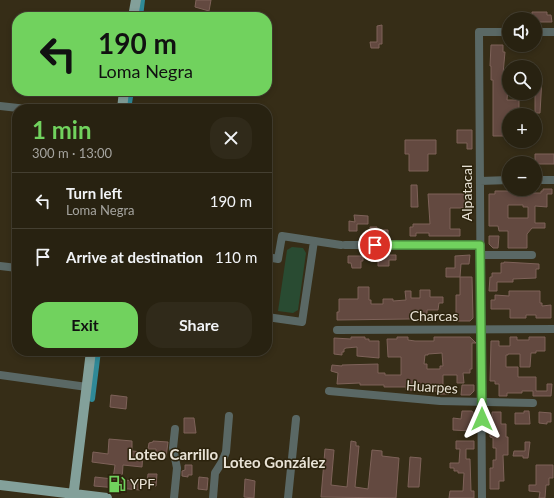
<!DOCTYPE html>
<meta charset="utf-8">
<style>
body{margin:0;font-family:Lato,sans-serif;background:#302a1a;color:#f1f3f6;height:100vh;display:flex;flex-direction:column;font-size:15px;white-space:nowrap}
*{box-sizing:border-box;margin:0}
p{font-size:13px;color:#a5a49f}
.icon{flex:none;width:22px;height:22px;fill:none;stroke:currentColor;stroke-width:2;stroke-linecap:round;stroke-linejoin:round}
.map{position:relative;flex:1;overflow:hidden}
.panel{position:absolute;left:12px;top:104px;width:260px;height:252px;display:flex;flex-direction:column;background:#282211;border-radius:16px;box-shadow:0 2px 6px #0003,0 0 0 1px #443f31}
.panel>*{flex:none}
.guide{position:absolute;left:12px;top:12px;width:260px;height:84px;border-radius:16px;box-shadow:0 2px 6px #0003,0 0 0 1px #443f31;background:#71d25e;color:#111;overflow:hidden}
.buttons{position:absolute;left:502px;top:12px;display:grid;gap:8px}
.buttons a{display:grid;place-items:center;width:40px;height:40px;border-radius:50%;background:#282211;box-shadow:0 2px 6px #0003,0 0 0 1px #443f31;font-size:20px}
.pin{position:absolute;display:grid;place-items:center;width:34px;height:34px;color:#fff;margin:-17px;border:2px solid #fff;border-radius:50%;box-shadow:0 1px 4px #0007}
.me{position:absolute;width:44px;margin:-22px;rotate:0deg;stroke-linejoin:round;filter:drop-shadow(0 0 3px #0008)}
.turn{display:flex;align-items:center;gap:14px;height:84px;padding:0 20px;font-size:18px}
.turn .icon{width:52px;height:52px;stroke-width:2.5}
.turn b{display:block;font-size:28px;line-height:34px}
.round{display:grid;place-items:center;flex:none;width:42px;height:42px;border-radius:16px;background:#302a1a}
.head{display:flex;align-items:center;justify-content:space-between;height:68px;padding:0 20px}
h1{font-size:24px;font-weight:700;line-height:30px;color:#71d25e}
.action{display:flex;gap:8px;margin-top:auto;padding:8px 20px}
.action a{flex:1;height:46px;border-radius:16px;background:#71d25e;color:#111;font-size:16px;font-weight:700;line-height:46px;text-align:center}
.action a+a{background:#302a1a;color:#f1f3f6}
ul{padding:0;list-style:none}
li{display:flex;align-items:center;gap:12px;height:56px;padding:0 20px;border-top:1px solid #443f31}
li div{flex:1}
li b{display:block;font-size:15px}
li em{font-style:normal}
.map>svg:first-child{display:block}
</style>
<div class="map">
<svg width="554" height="498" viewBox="0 0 554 498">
<rect width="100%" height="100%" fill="#362d17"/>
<path fill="#294b32" d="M292,247l11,1 3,5 -8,57 -5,3 -15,-2 9,-61z"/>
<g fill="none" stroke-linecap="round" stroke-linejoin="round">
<path stroke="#2f8997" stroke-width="6" d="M140,17l2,-17
M128,109l3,-18
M92,399l6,-48"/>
</g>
<path fill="#634940" stroke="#7e6259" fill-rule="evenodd" d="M196,0h15l-2,11 -14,-4z
M532,12h15v3h4l1,7h-17v-3h-3z
M382,25v19h-3v4h-8l-1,-6h7v-16z
M491,45h12v7h2l-2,22 6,1 -2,25h12v12h-10v10h-2l-1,14h-13v-56h-2v-14h-1z
M535,78h7l-2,35h-5z
M457,130h15v19h-5v-6h-10z
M405,140h31v14h-8v17h-19v-17h-4z
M535,154h19v10h-19z
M411,185h6l1,22h-7z
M509,189h12v5h10v-1h10v-2h2v-2h9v5h-5v13l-12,-1v17h10v5h-13l-5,6v14h-19v-17h-9l-1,-5h-9v-32h6v-3h14zM508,205h15v2h5v11h-20z
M428,194h39v14h-17v21h10v7h-31v-3h-13v3h-6v-9h3v-3h17z
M354,215l14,1v8h-11v7h-8v-10l6,1z
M370,227h7v3h11v5h-18z
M489,236h10l-1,12h-5l-4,-4z
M378,255h18v5h-7v6h-11v-5h-7v-4h7z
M470,255l-1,9h-8l-1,13h12l1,41 -3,3h-14v-26h4v-18h-14v-9h9v-12z
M348,256h15v5h-2v7h-9l-1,-5h-3z
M504,262l35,2v5h-3v9l-23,1v3h-16v9h-8l1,-14h2v-4h9v-10h3z
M358,287h11v13h2v4h12v-5h10v2l13,-1 -1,-9h6v7h9v-8h10v7h13v6h-4l-1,7h-11v11h-7v-9h-10v7l-73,1v-8h2v-13h19z
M509,291h31v12h2v3l9,-1v13h-15v-3h-10v3h-16v-9h-19v-9h4v-5l14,1z
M351,337h14v2h4v2h10v17l-22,-2v-9l-11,1 -2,1v3h-2v3l-8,-1v-16l17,1z
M397,337h11v3l7,1h19v-4h36l6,6h-4v26h-2v4h-7l1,10h-7v-8h-14v11h4v2h2v6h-10v-2h-3v-1l-30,-1v-3h-22v-2h-24v-2l-23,1 1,-11 -7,-2 1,-6 10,1v-1l36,-1v9h7v2h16v-18h-13l-1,-18h10zM442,353l1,13h-3v3h-13v-5h-3l1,-9h3v-1z
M510,337h7v3h12v-3h16v14h-9v2h-5l-1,14h-10v-13h-12v1h-2v12h12v10h18v14h11v-7h5l-1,12h-18v-5h-11v2h-15v3h-8v-12h-4v-3h-5l1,-40h8v5h11z
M462,385h12v6l-4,4h-9z
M111,395l16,2 -1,12 -16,-2z
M462,411h10l2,3v7l-3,1v9l-18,-1v-12l8,1z
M524,411h5l1,13h-15v-11h9z
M492,412h9v12h5v13h2v18h-5l1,26h-5v8h-9v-21h3v-8h3v-12h-3v-10l-3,-1v-13h2z
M539,412l12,1v9h-4v2l-8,-1z
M184,418h10l2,15h-12z
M109,439l23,2v10l11,1 -1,15 -19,-2 -1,15 18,1v9l-46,-4 1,-9 18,2 2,-14 -23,-3 1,-10 15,2z
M153,441l15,1 -2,16 -10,-1v-8h-8l1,-6 4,-1z
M351,441l5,1v4h3l-4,41 13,2 4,-39 10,1v5l17,2 -3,40 -75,-1 4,-48 9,1 -3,35 16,2z
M456,441h18v8h-8v10h4l1,32h3v7h-25l1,-7h13l1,-18h-6v-2h-4v-3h-4v-5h9l1,-14h-4z
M525,442h5l-2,16h-5v-2h-10l1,-5h11z
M410,457l11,1 -2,29h-11z
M185,465h7v10h-4v2l-6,-1v-5l3,-1z
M536,465h17v13h-4v7h-3l-1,13h-6l1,-6 -11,-1v-6h7z
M148,474h9l-1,12 -9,-1z
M199,477l9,1 -1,12 -9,-1z
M245,479l10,2 -1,17 -10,-1z"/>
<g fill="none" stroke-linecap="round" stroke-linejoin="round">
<path stroke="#5a6865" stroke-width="8" d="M535,32h19
M0,106l27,3
M535,180h19
M480,181l29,-1
M345,245h135
M480,255h52
M267,257l11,2 4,-23 59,9
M0,266l17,2
M267,317l35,5 12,-81
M337,330l217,-1
M0,375l87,12
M329,391l111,10 93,2
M174,498l3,-30 -4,-20 2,-19
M213,498l2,-25 7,-11 4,-10 3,-36
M288,498l8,-79
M482,498l-3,-466h30"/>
<path stroke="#83a09a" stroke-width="10" d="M133,17l3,-17
M122,109l2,-18
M0,485l107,13
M73,498l18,-147"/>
</g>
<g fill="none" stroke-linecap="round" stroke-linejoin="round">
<g stroke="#49883d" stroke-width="10">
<path id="route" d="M375,245h105l2,174"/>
</g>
<use href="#route" stroke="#71d25e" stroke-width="7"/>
</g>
<defs>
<g id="fuel-bare" transform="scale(1.38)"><path d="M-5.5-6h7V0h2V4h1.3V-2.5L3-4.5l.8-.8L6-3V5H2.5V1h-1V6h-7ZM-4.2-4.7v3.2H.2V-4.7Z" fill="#71d25e" stroke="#2c230d" stroke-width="2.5" paint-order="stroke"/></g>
</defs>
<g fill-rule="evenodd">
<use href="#fuel-bare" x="117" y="484"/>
</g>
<g text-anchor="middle" stroke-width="3" stroke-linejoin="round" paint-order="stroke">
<g font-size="14" fill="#e8e2d5" stroke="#2c230d">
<text transform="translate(467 193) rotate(-90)" y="5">Alpatacal</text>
<text x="434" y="321">Charcas</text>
<text transform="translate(432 387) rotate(4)" y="5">Huarpes</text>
</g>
<g font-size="14" fill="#e8e2d5" stroke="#2c230d" text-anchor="start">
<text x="130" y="489">YPF</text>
</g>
<g font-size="15" font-weight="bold" fill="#e8e2d5" stroke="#2c230d">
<text x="173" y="460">Loteo Carrillo</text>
<text x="274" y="468">Loteo González</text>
</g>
</g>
</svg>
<div class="buttons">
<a><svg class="icon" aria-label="sound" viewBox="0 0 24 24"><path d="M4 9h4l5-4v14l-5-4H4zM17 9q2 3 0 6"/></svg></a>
<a><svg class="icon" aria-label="search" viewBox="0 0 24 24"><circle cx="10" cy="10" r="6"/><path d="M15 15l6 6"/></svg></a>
<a>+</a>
<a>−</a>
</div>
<div class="pin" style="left:375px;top:245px;background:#d93025"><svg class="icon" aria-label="arrive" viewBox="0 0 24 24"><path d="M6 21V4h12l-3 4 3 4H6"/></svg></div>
<svg class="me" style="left:482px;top:419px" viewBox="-20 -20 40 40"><path d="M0-17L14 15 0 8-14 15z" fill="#71d25e" stroke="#fff" stroke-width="4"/></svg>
<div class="guide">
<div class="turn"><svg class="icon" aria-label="left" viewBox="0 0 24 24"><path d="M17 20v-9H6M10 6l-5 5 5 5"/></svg><div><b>190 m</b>Loma Negra</div></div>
</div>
<section class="panel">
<div class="head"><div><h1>1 min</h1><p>300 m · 13:00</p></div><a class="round"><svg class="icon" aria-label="close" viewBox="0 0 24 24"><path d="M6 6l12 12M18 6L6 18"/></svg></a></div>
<ul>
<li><svg class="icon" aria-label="left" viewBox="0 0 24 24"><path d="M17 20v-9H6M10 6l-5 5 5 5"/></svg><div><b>Turn left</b><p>Loma Negra</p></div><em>190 m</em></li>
<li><svg class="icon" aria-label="arrive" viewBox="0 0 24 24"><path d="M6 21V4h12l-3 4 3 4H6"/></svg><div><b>Arrive at destination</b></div><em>110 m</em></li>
</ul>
<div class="action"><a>Exit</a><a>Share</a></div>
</section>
</div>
